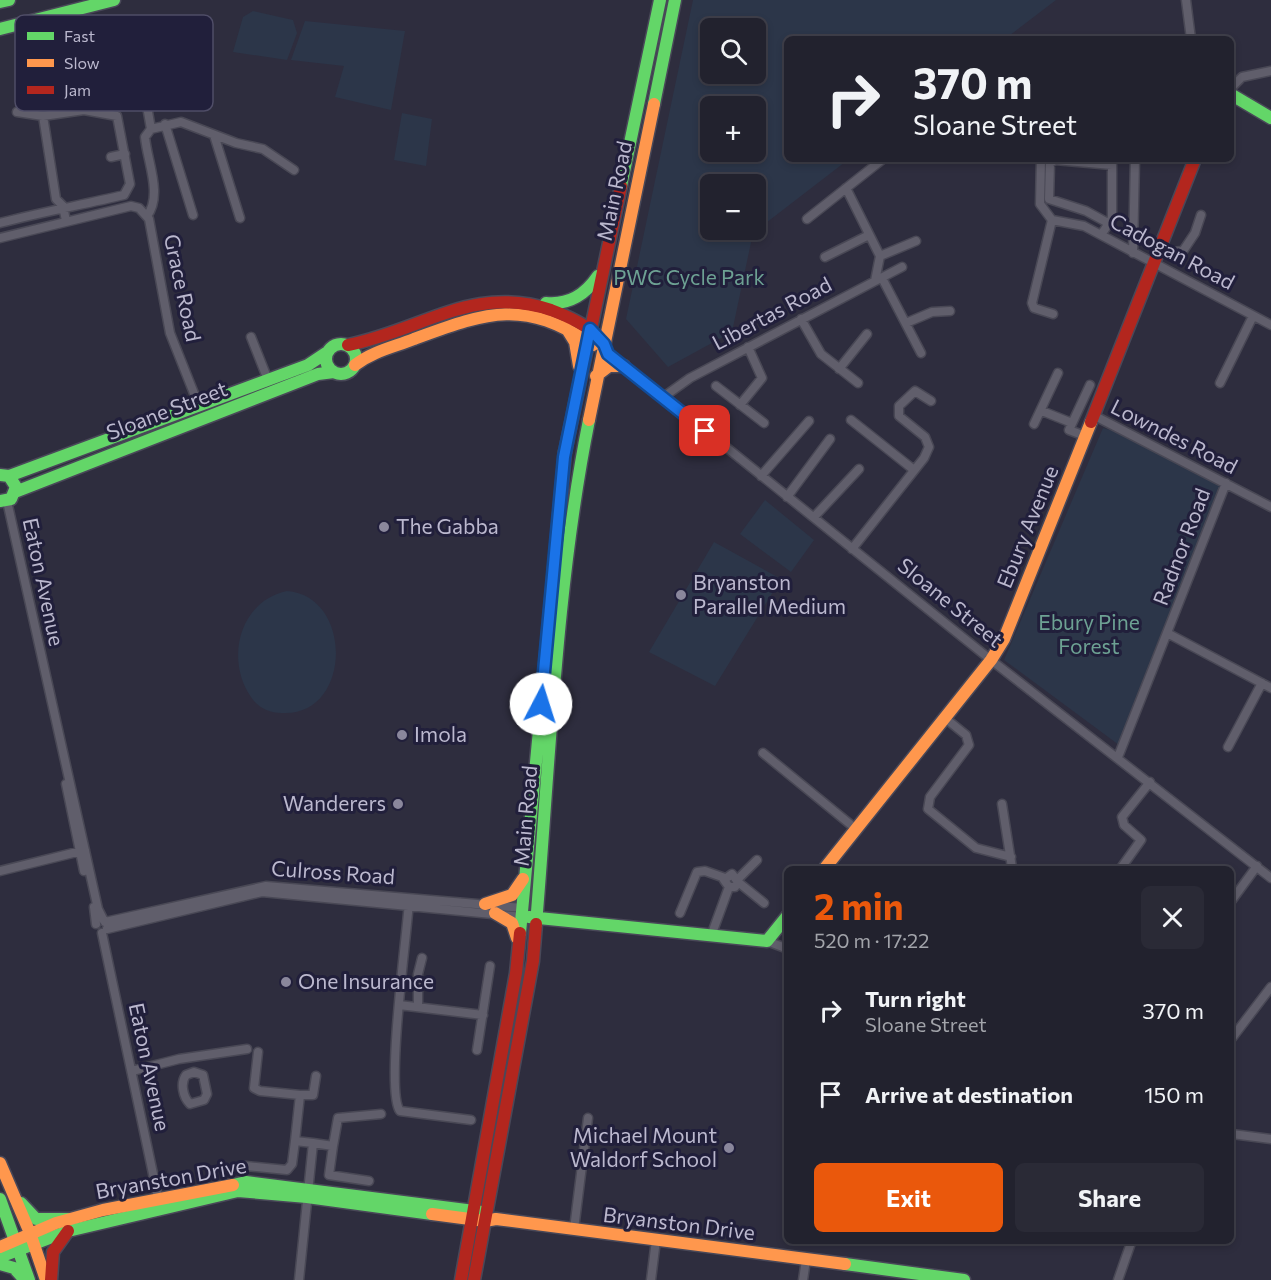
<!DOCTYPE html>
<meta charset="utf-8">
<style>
body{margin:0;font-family:Commissioner,sans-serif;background:#2a2a36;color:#f1f3f6;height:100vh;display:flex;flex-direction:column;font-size:22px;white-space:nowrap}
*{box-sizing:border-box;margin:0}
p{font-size:20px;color:#a2a4aa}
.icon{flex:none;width:33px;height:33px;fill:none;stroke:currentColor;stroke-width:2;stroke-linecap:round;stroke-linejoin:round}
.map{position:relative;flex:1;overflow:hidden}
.sheet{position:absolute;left:784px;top:866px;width:450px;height:378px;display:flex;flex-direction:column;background:#22222e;border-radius:9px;box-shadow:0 3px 9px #0003,0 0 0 2px #3f3f4a}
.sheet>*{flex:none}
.top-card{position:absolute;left:784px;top:36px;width:450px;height:126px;border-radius:9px;box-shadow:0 3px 9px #0003,0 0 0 2px #3f3f4a;background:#22222e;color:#f1f3f6;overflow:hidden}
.fabs{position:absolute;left:700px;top:18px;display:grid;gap:12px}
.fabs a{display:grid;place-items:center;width:66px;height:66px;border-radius:9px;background:#22222e;box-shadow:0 3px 9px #0003,0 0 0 2px #3f3f4a;font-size:30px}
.pin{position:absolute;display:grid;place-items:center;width:51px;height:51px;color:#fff;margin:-26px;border-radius:12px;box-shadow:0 3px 9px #0006}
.me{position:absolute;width:66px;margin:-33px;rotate:5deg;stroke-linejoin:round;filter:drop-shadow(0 0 4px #0008)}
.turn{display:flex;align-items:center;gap:21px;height:126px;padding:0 30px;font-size:27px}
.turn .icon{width:78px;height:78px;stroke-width:2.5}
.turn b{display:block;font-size:42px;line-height:51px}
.round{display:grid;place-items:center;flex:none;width:63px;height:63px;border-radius:9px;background:#2a2a36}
.summary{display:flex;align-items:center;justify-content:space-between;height:102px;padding:0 30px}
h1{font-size:36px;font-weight:700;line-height:45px;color:#ea580c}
.action{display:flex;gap:12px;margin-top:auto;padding:12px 30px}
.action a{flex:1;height:69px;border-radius:9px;background:#ea580c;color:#fff;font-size:24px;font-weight:700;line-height:69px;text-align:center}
.action a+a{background:#2a2a36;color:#f1f3f6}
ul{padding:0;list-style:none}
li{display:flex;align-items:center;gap:18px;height:84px;padding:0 30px}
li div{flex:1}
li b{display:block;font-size:22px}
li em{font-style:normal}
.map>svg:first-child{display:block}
</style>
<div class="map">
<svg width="1271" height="1280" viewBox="0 0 1271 1280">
<rect width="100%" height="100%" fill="#2e2d3e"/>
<path fill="#2c3649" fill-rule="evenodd" d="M693,0h363l-51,39h-217v120h61l-96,74 -21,99 -64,35 -42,-48zM711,28h45v46h-45zM711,106h45v46h-45zM711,184h45v46h-45z
M253,11l40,9 4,13 -10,27 -54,-8 10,-35z
M305,21l100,10 -14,79 -56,-13 9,-31 -53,-6z
M402,113l30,6 -6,47 -32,-6z
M1103,428l14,4 109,57 -107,256 -115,-85z
M765,500l49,40 -23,32 -51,-38z
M714,542l67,37 -66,107 -66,-34z
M287,591c67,5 65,126 -5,122 -13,0 -24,-5 -31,-16 -26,-37 -12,-96 36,-106z"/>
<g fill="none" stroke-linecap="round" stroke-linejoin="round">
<g stroke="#494855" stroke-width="11">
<path id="street" d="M1186,0l5,39
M1232,87l10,-10 29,-6
M144,89l7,40
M43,116l13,83 7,7 3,15
M165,124l28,91
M214,135l26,83
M111,157l14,-3
M1041,159l-1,45 12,16
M846,188l34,68 -5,25
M147,216c16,-21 0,-55 -2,-79l6,-8 30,-7 55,21 27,6 31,21
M807,219l76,-60
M1052,220l32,6 187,99
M1052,220l-20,83 2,5 19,6
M0,223c41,-11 82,-18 124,-28l6,-11 -13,-68 -33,-6 -41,6 -26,-4
M1101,235l10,-15 1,-3v-52l-57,-5 -5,3 -1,36 37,12 22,12
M0,238l131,-32 8,2 10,11 21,114 29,73
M1133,253l2,-94
M1158,253l25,-2 12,-18 6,-18
M880,256l36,-15
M825,257l44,-22
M882,278l39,75
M801,319l20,35 37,29
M906,323l26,-11 18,-1
M251,337l17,43
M602,352l38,26 351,282 280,218
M839,369l28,-35
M1220,383l33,-67
M716,386l48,37
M662,398l28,-20 212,-111
M740,405l22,-27 -14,-31
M1042,411l30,12
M1093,415l178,92
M851,420l63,50
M1034,424l24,-51
M1085,436l-16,-6 21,-45
M761,476l48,-55
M787,497l43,-58
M7,501l91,408 6,12
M814,517l45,-48
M852,549l72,-91 5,-11 -4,-10 -26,-21v-10l16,-15 16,10
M1167,633l104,55
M945,718l21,17 3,10 -39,52 -2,12 48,39 35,9
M1228,747l34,-64
M763,753l93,76
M1118,757l108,-274
M66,784l18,87
M1002,804l10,64
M1121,868l20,-28 -17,-15 -2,-8 28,-35
M0,871l85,-21
M738,879l19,-19
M738,882l26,21
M1232,900l25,-34
M409,901c-2,35 -24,190 -9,210l71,9
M94,907l2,17
M680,913l17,-41 8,-1 20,7
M105,922l161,-36 257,22
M107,929l155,-37 261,25
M102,933l57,269
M711,936l18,-49h6l3,-5 -6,-8 -8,6 5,7
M767,941l21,8
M399,1005l84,10
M418,1007v-33l4,-16
M1232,1038l39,-51
M477,1050l13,-84
M258,1052l-4,36 6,3 40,4 -5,46 18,2 -14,137
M132,1071l47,-12 68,-10
M194,1072l9,3 4,19 -3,6 -14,4c-7,-7 -10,-21 -4,-29z
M300,1095h13l3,-19
M1232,1134l39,5
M313,1143l20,3 5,-28 43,-4
M333,1146l-4,29 40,6
M246,1166l41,4 5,-6 3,-23
M574,1229l14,-111
M651,1280l5,-40
M803,1280l3,-20
M1118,1280l14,-40"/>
</g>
<g stroke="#494858" stroke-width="15">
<path id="fast" d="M0,2l9,-2
M0,29l114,-29
M1232,95l39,23
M654,104l21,-104
M621,186l39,-186
M546,303c23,2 39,-8 52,-27
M326 359a15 15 0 1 1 30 0a15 15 0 1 1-30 0Z
M0,475l9,1 7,11 -5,12 -11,2
M9,476l299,-111 18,-12
M15,492l303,-118 16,-2
M529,917l238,24 21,-26
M536,924c14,-167 20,-340 53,-504
M520,933l45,-481
M233,1185l13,-3 236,30
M0,1199l29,81
M21,1203l15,16h32
M0,1257l68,-26 170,-40 69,6 125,17
M0,1264l14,4 11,12
M845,1264l119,16"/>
</g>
<g stroke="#494858" stroke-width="15">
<path id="slow" d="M565,326l10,16 4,24
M355,365c18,-14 39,-18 59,-26 74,-27 109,-41 179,6
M596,376l13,-10h15
M589,420l65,-316
M825,868l166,-208 13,-21 87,-217
M485,904l27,-9 11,-16
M495,913l17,10 5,15
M0,1163l30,70 16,47
M432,1214l53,7 11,-2 349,45
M0,1247l56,-24 47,-13 130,-25"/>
</g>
<g stroke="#494858" stroke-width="15">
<path id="jam" d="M348,345c75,-15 125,-61 203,-35 16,6 32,13 44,24
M1091,422l104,-263
M565,452l56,-266
M51,1280l2,-28 15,-21
M461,1280l55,-307 4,-40
M474,1280l59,-319 3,-37"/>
</g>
<use href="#street" stroke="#605e6b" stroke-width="8"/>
<use href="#fast" stroke="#63d668" stroke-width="12"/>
<use href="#slow" stroke="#ff974d" stroke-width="12"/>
<use href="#jam" stroke="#b3261e" stroke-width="12"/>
</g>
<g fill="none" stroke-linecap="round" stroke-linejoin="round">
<g stroke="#114b97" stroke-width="15">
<path id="route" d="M541,704l23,-247 26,-128 14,15 4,10 97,77"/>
</g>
<use href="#route" stroke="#1a73e8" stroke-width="10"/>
</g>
<g fill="#8a879c" stroke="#211f3b" stroke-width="2">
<circle cx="384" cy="527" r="6"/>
<circle cx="681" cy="595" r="6"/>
<circle cx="402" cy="735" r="6"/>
<circle cx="398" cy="804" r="6"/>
<circle cx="286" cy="982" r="6"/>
<circle cx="729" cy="1148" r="6"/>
</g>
<g text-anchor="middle" stroke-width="6" stroke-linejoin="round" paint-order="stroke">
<g font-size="21" fill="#bbb8ce" stroke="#211f3b">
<text transform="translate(615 191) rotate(-78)" y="7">Main Road</text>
<text transform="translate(1172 252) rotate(28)" y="7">Cadogan Road</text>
<text transform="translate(182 288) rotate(78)" y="7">Grace Road</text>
<text transform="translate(772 314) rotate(-28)" y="7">Libertas Road</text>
<text transform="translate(167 411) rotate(-21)" y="7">Sloane Street</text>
<text transform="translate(1174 437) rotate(27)" y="7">Lowndes Road</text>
<text transform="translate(1028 527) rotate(-68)" y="7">Ebury Avenue</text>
<text transform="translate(1182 547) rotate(-69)" y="7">Radnor Road</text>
<text transform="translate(43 582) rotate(78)" y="7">Eaton Avenue</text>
<text transform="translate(950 603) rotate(39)" y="7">Sloane Street</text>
<text transform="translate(526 816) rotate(-85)" y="7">Main Road</text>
<text transform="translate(333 873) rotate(4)" y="7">Culross Road</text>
<text transform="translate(149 1067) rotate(78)" y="7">Eaton Avenue</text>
<text transform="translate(171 1179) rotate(-10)" y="7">Bryanston Drive</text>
<text transform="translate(679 1224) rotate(7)" y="7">Bryanston Drive</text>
</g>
<g font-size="21" fill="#6da193" stroke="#211f3b">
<text x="689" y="285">PWC Cycle Park</text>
<text x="1089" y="630">Ebury Pine<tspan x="1089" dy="24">Forest</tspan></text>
</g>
<g font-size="21" fill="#bbb8ce" stroke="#211f3b" text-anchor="start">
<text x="396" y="534">The Gabba</text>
<text x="693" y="590">Bryanston<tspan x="693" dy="24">Parallel Medium</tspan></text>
<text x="414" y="742">Imola</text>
<text x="386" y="811" text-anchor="end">Wanderers</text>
<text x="298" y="989">One Insurance</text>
<text x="717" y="1143" text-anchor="end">Michael Mount<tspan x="717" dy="24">Waldorf School</tspan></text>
</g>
</g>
<rect x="15" y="15" width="198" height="96" rx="9" fill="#211f3b" stroke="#4f4d67" stroke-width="1.5"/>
<rect x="27" y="32" width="27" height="8" fill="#63d668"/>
<rect x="27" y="59" width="27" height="8" fill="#ff974d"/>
<rect x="27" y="86" width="27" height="8" fill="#b3261e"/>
<g font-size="16" fill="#bbb8ce">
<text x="64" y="42">Fast</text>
<text x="64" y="69">Slow</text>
<text x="64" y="96">Jam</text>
</g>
</svg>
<div class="fabs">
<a><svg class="icon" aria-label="search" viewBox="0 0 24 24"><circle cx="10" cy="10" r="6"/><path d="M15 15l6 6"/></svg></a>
<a>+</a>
<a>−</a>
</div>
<div class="pin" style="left:705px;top:431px;background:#d93025"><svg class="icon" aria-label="arrive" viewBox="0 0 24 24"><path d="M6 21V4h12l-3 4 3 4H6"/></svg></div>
<svg class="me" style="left:541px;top:704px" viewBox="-20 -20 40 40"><circle r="19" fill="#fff"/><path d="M0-13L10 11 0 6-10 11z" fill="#1a73e8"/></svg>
<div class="top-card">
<div class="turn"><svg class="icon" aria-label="right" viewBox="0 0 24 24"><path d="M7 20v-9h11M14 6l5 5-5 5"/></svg><div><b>370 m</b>Sloane Street</div></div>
</div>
<section class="sheet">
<div class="summary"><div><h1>2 min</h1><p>520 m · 17:22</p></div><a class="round"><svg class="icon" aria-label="close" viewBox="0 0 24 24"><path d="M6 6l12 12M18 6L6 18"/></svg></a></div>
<ul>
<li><svg class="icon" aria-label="right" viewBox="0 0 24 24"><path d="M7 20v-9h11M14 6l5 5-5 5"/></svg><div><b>Turn right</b><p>Sloane Street</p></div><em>370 m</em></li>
<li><svg class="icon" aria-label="arrive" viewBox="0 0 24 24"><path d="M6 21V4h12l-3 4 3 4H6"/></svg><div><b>Arrive at destination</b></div><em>150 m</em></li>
</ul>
<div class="action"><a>Exit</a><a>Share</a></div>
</section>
</div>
